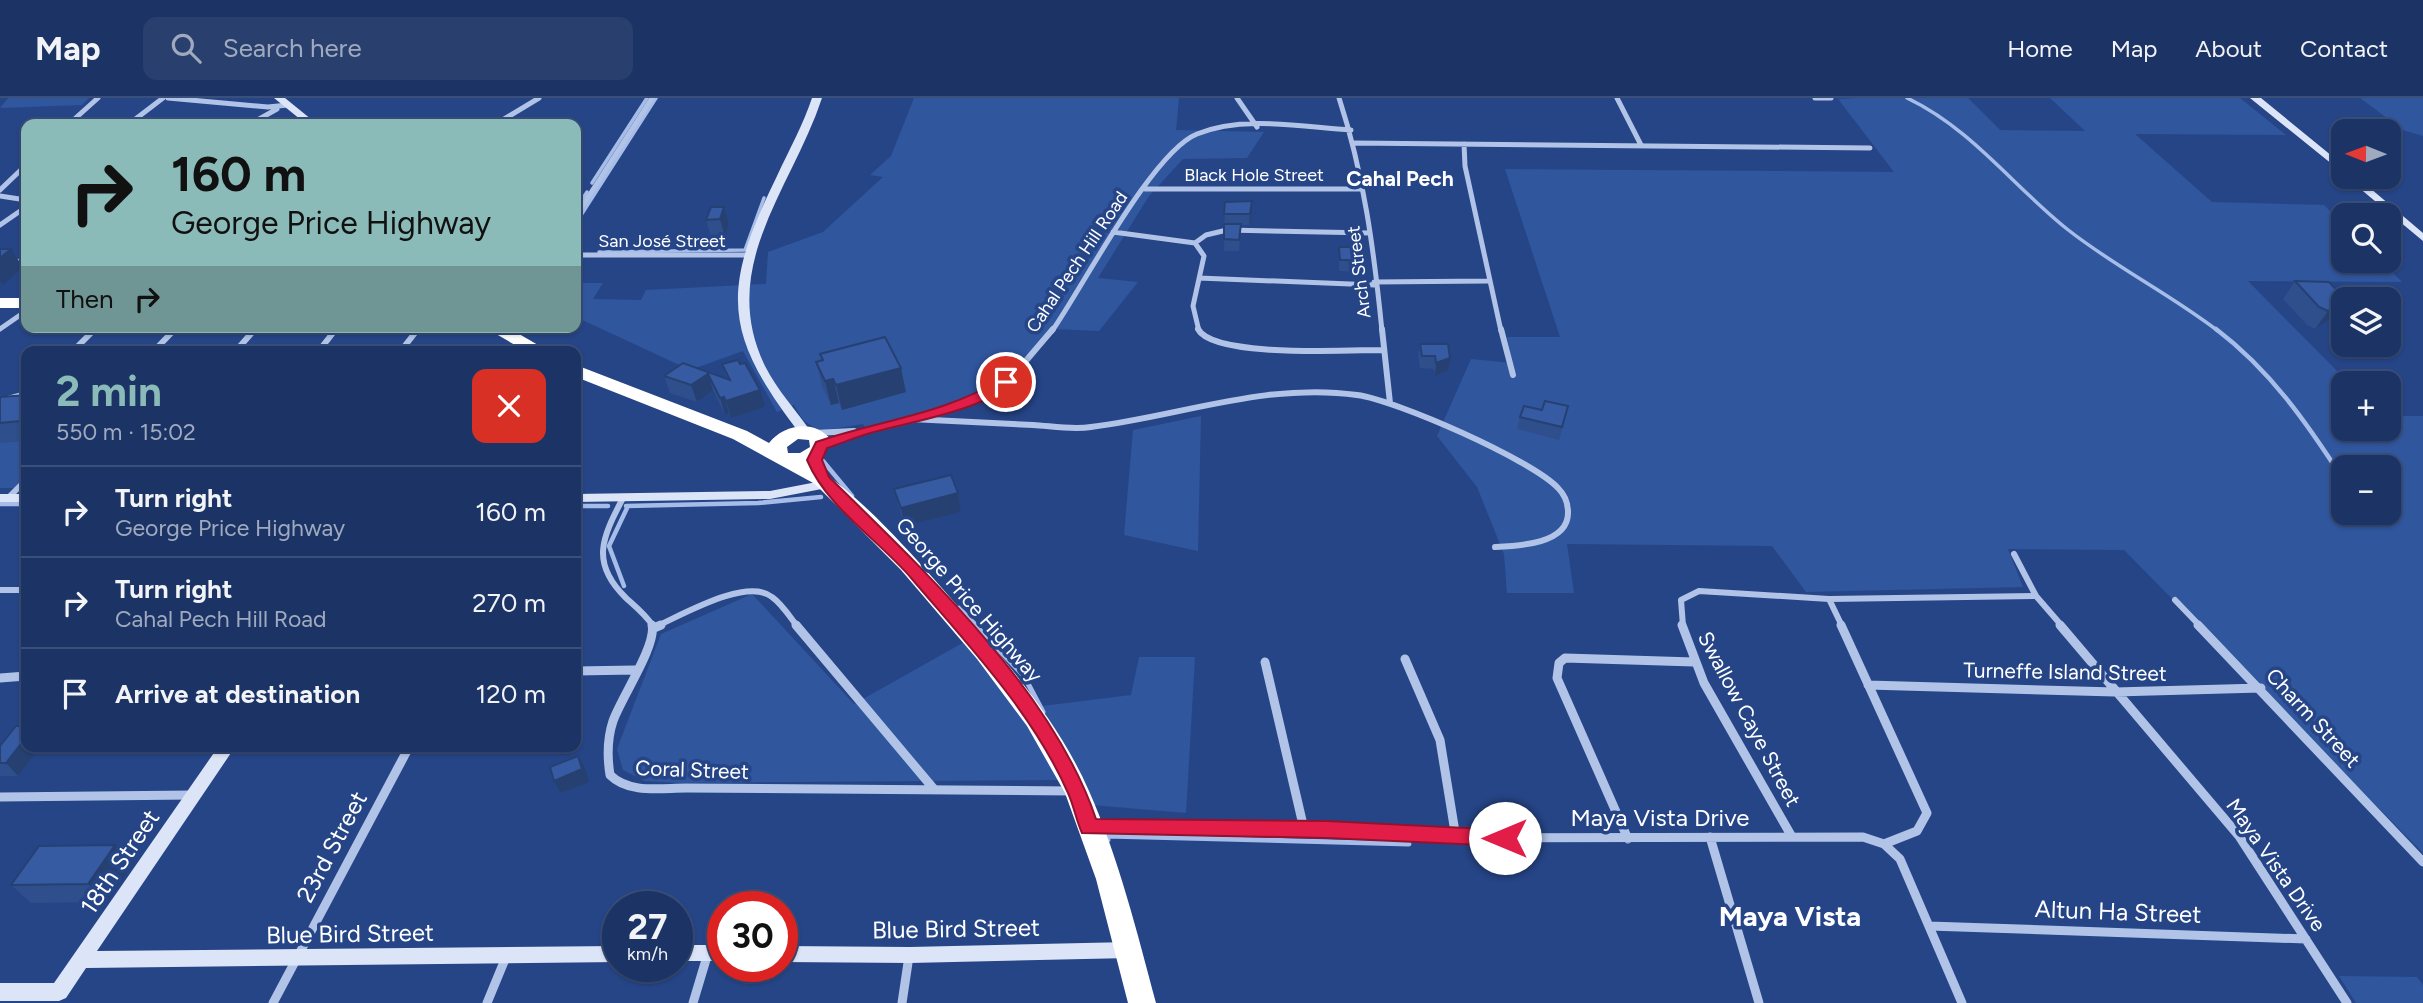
<!DOCTYPE html>
<meta charset="utf-8">
<style>
body{margin:0;font-family:Figtree,sans-serif;background:#293f6e;color:#f1f3f6;height:100vh;display:flex;flex-direction:column;font-size:26px;white-space:nowrap}
*{box-sizing:border-box;margin:0}
p{font-size:23px;color:#a0aabf}
.icon{flex:none;width:38px;height:38px;fill:none;stroke:currentColor;stroke-width:2;stroke-linecap:round;stroke-linejoin:round}
.map{position:relative;flex:1;overflow:hidden}
.sheet{position:absolute;left:21px;top:248px;width:560px;height:406px;display:flex;flex-direction:column;background:#1c3465;border-radius:14px;box-shadow:0 2px 5px #0004,0 0 0 2px #3a4f79}
.sheet>*{flex:none}
.guide{position:absolute;left:21px;top:21px;width:560px;height:214px;border-radius:14px;box-shadow:0 2px 5px #0004,0 0 0 2px #3a4f79;background:#8bbbb9;color:#111;overflow:hidden}
.needle{width:46px;rotate:271deg}
.controls{position:absolute;left:2331px;top:21px;display:grid;gap:14px}
.controls a{display:grid;place-items:center;width:70px;height:70px;border-radius:14px;background:#1c3465;box-shadow:0 2px 5px #0004,0 0 0 2px #3a4f79;font-size:35px}
.speed{position:absolute;left:602px;top:793px;display:flex;gap:14px;font-size:35px;font-weight:700;text-align:center}
.speed>*{display:grid;place-content:center;width:91px;height:91px;border-radius:50%;background:#1c3465;box-shadow:0 2px 5px #0004,0 0 0 2px #3a4f79;line-height:1}
.speed small{font-size:18px;font-weight:400}
.speed .limit{border:10px solid #d22;background:#fff;color:#111}
.pin{position:absolute;display:grid;place-items:center;width:60px;height:60px;color:#fff;margin:-30px;border:4px solid #fff;border-radius:50%;box-shadow:0 2px 7px #0007}
.me{position:absolute;width:77px;margin:-38px;rotate:270deg;stroke-linejoin:round;filter:drop-shadow(0 0 5px #0008)}
.turn{display:flex;align-items:center;gap:24px;height:147px;padding:0 35px;font-size:32px}
.turn .icon{width:91px;height:91px;stroke-width:2.5}
.turn b{display:block;font-size:49px;line-height:60px}
.then{display:flex;align-items:center;height:66px;padding:0 35px;background:#0003;gap:14px;font-size:26px}
.round{display:grid;place-items:center;flex:none;width:74px;height:74px;border-radius:14px;background:#293f6e}
.head{display:flex;align-items:center;justify-content:space-between;height:119px;padding:0 35px}
h1{font-size:42px;font-weight:700;line-height:52px;color:#8bbbb9}
ul{padding:0;list-style:none}
li{display:flex;align-items:center;gap:21px;height:91px;padding:0 35px;border-top:2px solid #3a4f79}
li div{flex:1}
li b{display:block;font-size:26px}
li em{font-style:normal}
header{display:flex;align-items:center;gap:42px;box-sizing:border-box;height:98px;padding:0 35px;background:#1c3465;border-bottom:2px solid #3a4f79}
header strong{font-size:33px}
nav{display:flex;gap:38px;margin-inline-start:auto;font-size:24px}
.search{width:490px;height:63px;background:#293f6e;display:flex;align-items:center;gap:18px;box-sizing:border-box;padding:0 24px;border-radius:14px;color:#a0aabf;font-size:26px}
.map>svg:first-child{display:block}
</style>
<header>
<strong>Map</strong>
<div class="search"><svg class="icon" aria-label="search" viewBox="0 0 24 24"><circle cx="10" cy="10" r="6"/><path d="M15 15l6 6"/></svg>Search here</div>
<nav><a>Home</a><a>Map</a><a>About</a><a>Contact</a></nav>
</header>
<div class="map">
<svg width="2423" height="905" viewBox="0 0 2423 905">
<rect width="100%" height="100%" fill="#264587"/>
<path fill="#30569e" fill-rule="evenodd" d="M8,0h81l-7,7 -82,3z
M914,0h265l-3,32 88,2 -17,26 -64,1 -34,37 -51,82 40,4 -39,49 -45,-2c-14,19 -26,39 -44,54 -37,31 -96,40 -141,51l-6,-10 -44,7 -16,-11 -9,-15 -17,7 -34,-61 -53,19 -114,-53v-34h27l-10,16 48,1 5,-10 120,-6 2,-32 55,-20 60,-55 -13,-2 21,-19z
M1855,0h113l32,32 85,1 -35,-33h190l46,37 -151,-1 77,68 112,3 19,19v37h38l21,21 -154,-1 101,102h-6v46h46v-13h34v437l-299,-303 -116,-1 15,38 -217,5 -34,-46 -205,-2 7,49h-67l-3,-39 -27,-67 -40,-51 34,-77 41,4 -5,-26h53l-55,-168 389,3 -56,-73zM2343,369h46v46h-46z
M2360,0h63v38l-20,-6z
M26,300v77l-12,13h-14v-82z
M1201,318l-3,135 -74,-16 9,-105z
M752,496l102,110 112,-63 52,66 45,73 -384,3 -34,-2 -22,-11 -6,-21 44,-115z
M1139,559h56l-9,156 -94,-8 -50,-99 89,-11z
M2339,878l78,1 6,8v18h-67z"/>
<g fill="none" stroke-linecap="round" stroke-linejoin="round">
<path stroke="#a6bde9" stroke-width="3.5" d="M1907,0c65,31 105,87 160,131 48,38 103,65 151,102
M592,85l55,-85
M576,111l11,-17
M576,125l80,-125
M599,154l146,-2 19,-52"/>
<path stroke="#a6bde9" stroke-width="4.5" d="M2216,231c54,41 91,94 127,150
M823,363l29,35
M0,406h26
M576,408h32
M626,408l132,-3 63,-6
M624,488l-15,-40 19,-40
M959,510l18,18"/>
<path stroke="#a6bde9" stroke-width="5" d="M975,527l49,51 19,36
M1108,742l-1,-4 302,8"/>
<path stroke="#b1c4e8" stroke-width="5" d="M168,0l100,9 20,-2
M1237,0l20,29
M1339,0c25,76 35,153 43,233
M1617,0l24,47
M1815,0h16
M69,26l29,-26
M129,26l34,-26
M250,26l27,-15
M496,26l43,-26
M1355,45l515,5
M1464,46l1,22 36,165
M1145,91h217
M0,92l26,-25
M0,98l26,4
M576,118l76,-118
M0,127l26,-18
M1113,134l82,11 9,13 -11,50 6,25
M1195,145l11,-8 21,-5 143,3
M576,157h173
M0,162l26,2
M1199,180l176,7
M1374,184l114,-1
M0,231l26,-18
M93,233l4,-4
M173,233l4,-4
M254,233l3,-4
M335,233l3,-4
M416,233l3,-4
M1052,233c31,-44 100,-179 145,-197 47,-19 105,-7 154,-4"/>
<path stroke="#b1c4e8" stroke-width="6" d="M1198,231c15,29 151,21 184,21
M1382,231l8,74
M1501,231l12,46
M72,254l23,-23
M153,254l22,-23
M235,254l20,-23
M318,254l18,-23
M400,254l18,-23
M0,303l26,-7
M911,321c41,2 81,4 122,6 18,1 39,5 58,2 89,-11 176,-45 266,-32 39,5 175,65 201,93 6,6 10,15 10,24 1,32 -50,34 -73,35
M814,335l40,-2
M822,347l150,-45 46,-30 35,-41
M8,400l18,-18
M623,400c-21,40 -33,65 3,100 10,9 20,17 27,28
M2014,456l22,42 26,30
M0,492h26
M2175,502l25,26
M657,528c25,-11 90,-49 115,-29 10,7 18,20 25,29
M1683,528l-2,-26 18,-9 130,8
M1842,528l-13,-27 207,-3"/>
<path stroke="#b1c4e8" stroke-width="9" d="M652,527c5,20 -31,73 -39,96 -6,18 -6,35 -3,54 19,19 51,13 76,13l387,3
M796,527l137,163
M1682,527l22,58 88,154
M1841,527l86,188 -10,18 -33,13
M2060,527l179,211 108,167
M2198,527l225,237
M654,530l7,-3
M1405,561l35,81 16,98
M1265,564l39,167
M576,573l59,-1
M0,580l26,-2
M1868,587l247,7 146,-4
M0,699l192,-2
M1096,729l231,3 129,8 407,-1 21,7 16,15 62,144
M1710,739l49,166
M1628,741l-71,-161 2,-15 6,-5 129,4
M1929,828l377,13
M273,905l136,-256
M487,905l19,-46
M693,905l15,-50
M902,905l7,-47"/>
<path fill="#dce4f7" fill-rule="evenodd" d="M274,0h11l32,26h-11z
M812,0h10c-30,91 -105,168 -57,268 12,24 31,44 46,66l-6,4 -4,-1c-79,-102 -80,-145 -24,-259 12,-26 26,-51 35,-78z
M2250,0h11l82,67v8z
M2346,79h11l66,56v8z
M827,382l7,4 -2,3 -62,12 -194,3v-8l194,-3z
M0,396h26v8h-26z
M218,649h17l-138,204 521,-5v16l-532,6 -20,30 -7,3h-59v-18h54z
M1130,844l6,2 3,6 -3,6 -6,2 -220,5 -128,-1v-16l128,1z
M677,847h46v16h-46z"/>
<path fill="#fff" fill-rule="evenodd" d="M0,200h26v10h-26z
M484,229h23l43,25h-23z
M576,267l171,66 22,12c15,-19 46,-24 62,-3l-7,15 -15,9c41,22 92,78 124,114 57,65 121,133 156,213 30,68 48,141 67,212h-28l-32,-124 -31,-86 -38,-67 -50,-67 -76,-89 -86,-86 -82,-45 -157,-62zM798,341l11,1 1,7 -10,6h-12l-1,-6z"/>
</g>
<path fill="#2e4e8c" d="M1252,103v12l-3,12h-8l-2,26h-15l1,-49z
M724,109l5,17 -4,13h-14l-5,-17z
M1339,149l19,13 -1,12 -18,-1z
M2295,183l48,18v3l-10,15 -18,12 -8,-4 -24,-26z
M127,229h44l-7,5 -33,1z
M1420,246h28v26l-13,6 -1,-7 -14,-1 -2,-12z
M820,256l86,38 -64,18 -3,-7 -8,2 -9,-19 -6,-24 6,-2z
M683,265l44,16 -5,-15 43,43 -34,11 -2,-5 -4,2 -12,-25 -16,12 -27,-9 -6,-17z
M26,297v46l-26,2v-46z
M1568,308l-9,34 -42,-11 3,-12 22,-7z
M894,391l64,4 3,19 -56,14 -6,-18z
M0,648l26,1h14l-22,29h-18z
M115,747l19,18 -27,39 -76,1 -20,-18z"/>
<path fill="#264072" d="M1252,103v12l-3,12 1,-11z
M724,109l5,17 -4,13 -5,-18z
M11,151l12,18 -20,18 -3,-4v-23z
M2343,202l-10,17 -18,12 13,-18z
M161,229h10l-7,5z
M1450,260l-2,12 -13,6 1,-13z
M901,270l5,24 -64,18 -6,-25z
M708,276l5,16 -16,12 -6,-17z
M833,281l6,24 -8,2 -6,-24z
M760,292l5,17 -34,11 -5,-17z
M724,299l5,16 -4,2 -5,-17z
M24,317l2,3v11l-6,-8z
M958,395l3,19 -56,14 -4,-18z
M26,639v10h14l-22,29 -12,-13z
M578,658l7,12 4,14 -28,11 -7,-12z
M115,747l19,18 -27,39 -19,-18z"/>
<path fill="#365ba3" stroke="#264072" stroke-width="2" d="M1252,103l-2,13h-26l1,-12z
M711,109h13l-4,12 -14,1z
M1224,126h17l-2,16 -15,-1z
M1339,149h18l1,13h-18z
M0,151h11l-11,9z
M2295,183l34,1 16,17 -17,12 -9,-4z
M885,239l16,31 -65,17 -3,-6 -8,2 -9,-19 7,-2 -3,-6z
M1420,246h28l2,14 -14,5 -1,-7h-13z
M738,262l2,4 5,-1 15,27 -34,11 -2,-4 -4,1 -12,-24 -17,11 -27,-9 19,-13 47,17 -8,-16z
M26,297v20h-2l-4,6 -20,2v-26z
M1545,303l23,5 -6,21 -42,-10 4,-11 18,4z
M951,377l7,18 -57,15 -7,-19z
M16,628h10v11l-20,26h-6v-17z
M578,658l4,13 -28,12 -4,-14z
M115,747l-27,39 -77,1 28,-39z"/>
<path fill="#e11d48" stroke="#92132f" stroke-width="2" d="M1001,281l12,3c-26,27 -102,40 -139,50 -16,4 -31,11 -47,16l-5,12 7,17c95,93 224,214 267,342l231,2 178,9 7,2 3,6 -3,6 -7,2 -178,-8 -245,-5c-6,-13 -8,-27 -14,-40 -35,-80 -100,-148 -156,-214 -33,-39 -85,-71 -105,-119l9,-18c60,-21 130,-28 185,-63z"/>
<g text-anchor="middle" stroke-width="7" stroke-linejoin="round" paint-order="stroke">
<g font-size="18" fill="#fff" stroke="#264587">
<text x="1254" y="83">Black Hole Street</text>
<text x="662" y="149">San José Street</text>
<text transform="translate(1077 164) rotate(-56)" y="6">Cahal Pech Hill Road</text>
<text transform="translate(1359 174) rotate(-97)" y="6">Arch Street</text>
</g>
<g font-size="21" font-weight="bold" fill="#fff" stroke="#264587">
<text x="1400" y="88">Cahal Pech</text>
</g>
<g font-size="21" fill="#fff" stroke="#264587">
<text transform="translate(969 502) rotate(49)" y="7">George Price Highway</text>
<text transform="translate(2065 574) rotate(1)" y="7">Turneffe Island Street</text>
<text transform="translate(2313 620) rotate(47)" y="7">Charm Street</text>
<text transform="translate(1749 621) rotate(62)" y="7">Swallow Caye Street</text>
<text transform="translate(692 672) rotate(2)" y="7">Coral Street</text>
<text transform="translate(2276 767) rotate(55)" y="7">Maya Vista Drive</text>
</g>
<g font-size="24" fill="#fff" stroke="#264587">
<text x="1660" y="728">Maya Vista Drive</text>
<text transform="translate(332 749) rotate(-62)" y="8">23rd Street</text>
<text transform="translate(120 764) rotate(-56)" y="8">18th Street</text>
<text transform="translate(2118 814) rotate(2)" y="8">Altun Ha Street</text>
<text transform="translate(956 831) rotate(-1)" y="8">Blue Bird Street</text>
<text transform="translate(350 836) rotate(-1)" y="8">Blue Bird Street</text>
</g>
<g font-size="28" font-weight="bold" fill="#fff" stroke="#264587">
<text x="1790" y="828">Maya Vista</text>
</g>
</g>
</svg>
<div class="controls">
<a><svg class="needle" viewBox="-14 -14 28 28"><path d="M0-13l5 13h-10z" fill="#e53935"/><path d="M0 13l5-13h-10z" fill="#a0aabf"/></svg></a>
<a><svg class="icon" aria-label="search" viewBox="0 0 24 24"><circle cx="10" cy="10" r="6"/><path d="M15 15l6 6"/></svg></a>
<a><svg class="icon" aria-label="layers" viewBox="0 0 24 24"><path d="M12 4l9 5-9 5-9-5zM3 14l9 5 9-5"/></svg></a>
<a>+</a>
<a>−</a>
</div>
<div class="speed"><div>27<small>km/h</small></div><div class="limit">30</div></div>
<div class="pin" style="left:1006px;top:284px;background:#d93025"><svg class="icon" aria-label="arrive" viewBox="0 0 24 24"><path d="M6 21V4h12l-3 4 3 4H6"/></svg></div>
<svg class="me" style="left:1505px;top:740px" viewBox="-20 -20 40 40"><circle r="19" fill="#fff"/><path d="M0-13L10 11 0 6-10 11z" fill="#e11d48"/></svg>
<div class="guide">
<div class="turn"><svg class="icon" aria-label="right" viewBox="0 0 24 24"><path d="M7 20v-9h11M14 6l5 5-5 5"/></svg><div><b>160 m</b>George Price Highway</div></div>
<div class="then">Then<svg class="icon" aria-label="right" viewBox="0 0 24 24"><path d="M7 20v-9h11M14 6l5 5-5 5"/></svg></div>
</div>
<section class="sheet">
<div class="head"><div><h1>2 min</h1><p>550 m · 15:02</p></div><a class="round" style="background:#d93025;color:#fff"><svg class="icon" aria-label="close" viewBox="0 0 24 24"><path d="M6 6l12 12M18 6L6 18"/></svg></a></div>
<ul>
<li><svg class="icon" aria-label="right" viewBox="0 0 24 24"><path d="M7 20v-9h11M14 6l5 5-5 5"/></svg><div><b>Turn right</b><p>George Price Highway</p></div><em>160 m</em></li>
<li><svg class="icon" aria-label="right" viewBox="0 0 24 24"><path d="M7 20v-9h11M14 6l5 5-5 5"/></svg><div><b>Turn right</b><p>Cahal Pech Hill Road</p></div><em>270 m</em></li>
<li><svg class="icon" aria-label="arrive" viewBox="0 0 24 24"><path d="M6 21V4h12l-3 4 3 4H6"/></svg><div><b>Arrive at destination</b></div><em>120 m</em></li>
</ul>
</section>
</div>
